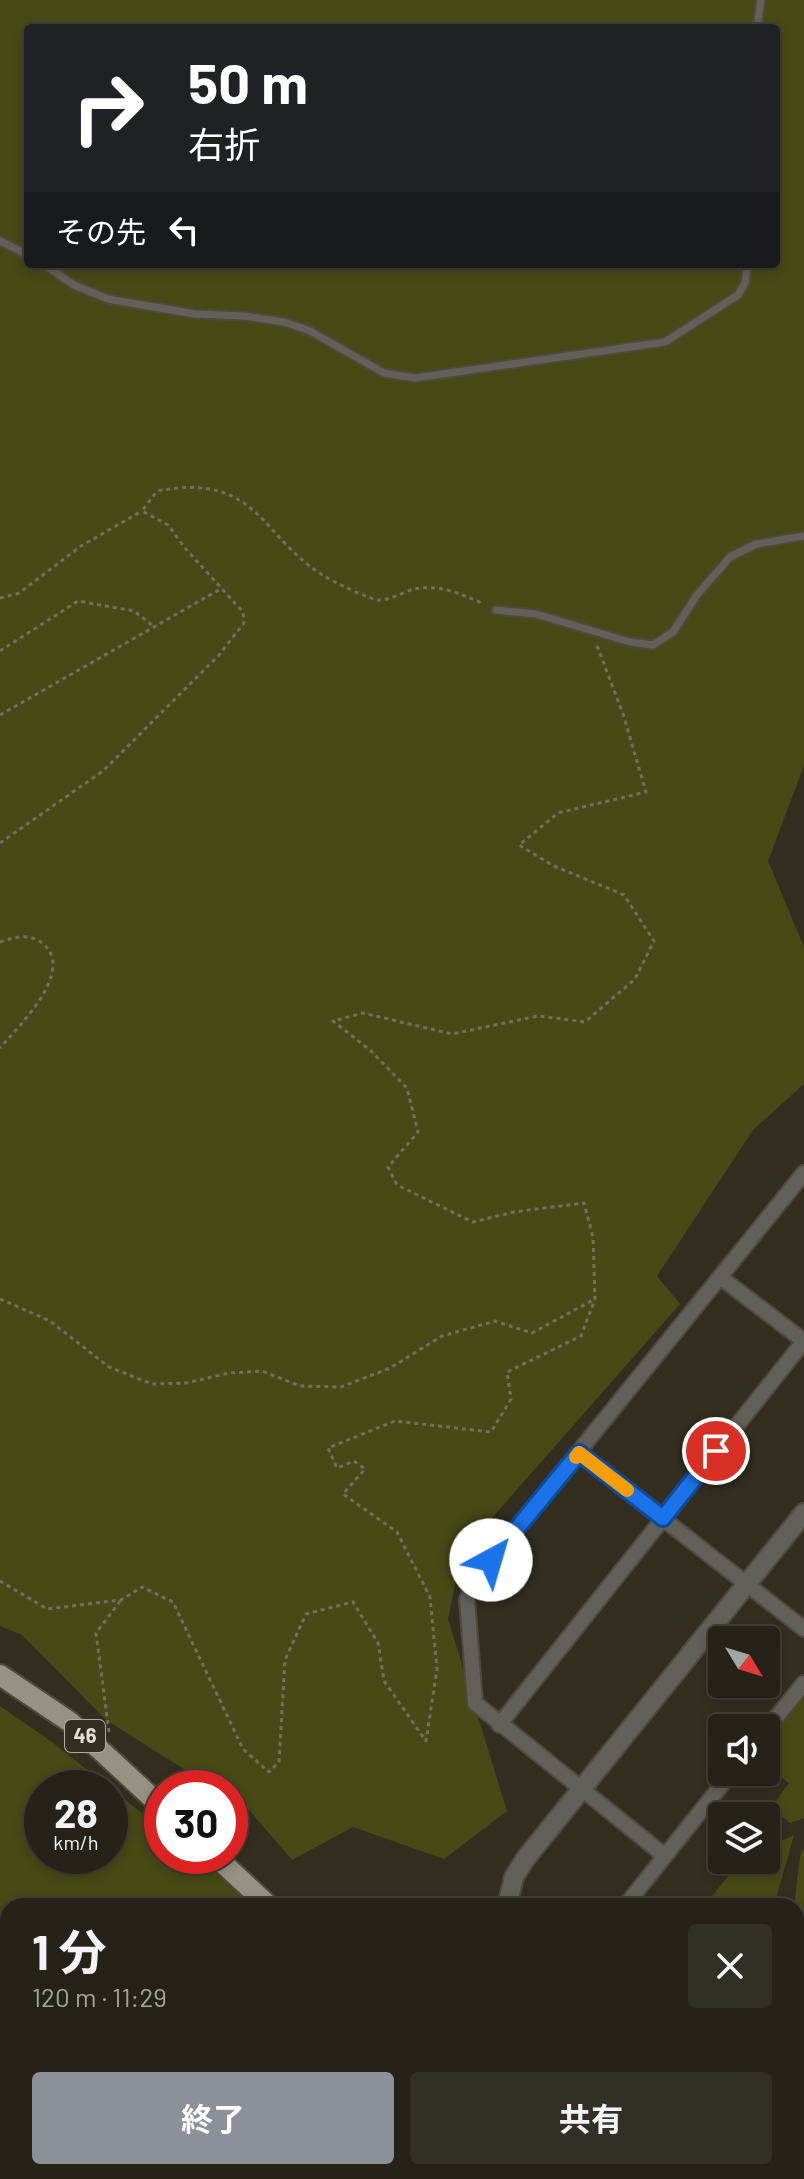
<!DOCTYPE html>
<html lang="ja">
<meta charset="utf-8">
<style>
body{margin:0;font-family:Barlow,"Noto Sans JP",sans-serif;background:#322f25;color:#f1f3f6;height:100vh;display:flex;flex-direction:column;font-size:30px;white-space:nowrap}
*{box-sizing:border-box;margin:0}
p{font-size:26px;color:#a4a4a2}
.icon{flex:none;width:44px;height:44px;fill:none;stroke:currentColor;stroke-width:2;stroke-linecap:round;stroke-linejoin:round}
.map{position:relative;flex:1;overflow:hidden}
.details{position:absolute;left:0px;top:1898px;width:804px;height:282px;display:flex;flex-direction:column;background:#262218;border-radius:24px 24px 0 0;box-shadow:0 4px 12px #0003,0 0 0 2px #423f37}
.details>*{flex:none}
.banner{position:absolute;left:24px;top:24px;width:756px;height:244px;border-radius:8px;box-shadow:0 4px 12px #0003,0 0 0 2px #423f37;background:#202124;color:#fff;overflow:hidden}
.needle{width:52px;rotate:128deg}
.controls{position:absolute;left:708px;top:1626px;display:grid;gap:16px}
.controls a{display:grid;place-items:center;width:72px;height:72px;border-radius:8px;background:#262218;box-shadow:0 4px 12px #0003,0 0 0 2px #423f37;font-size:40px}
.speed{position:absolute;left:24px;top:1770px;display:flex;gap:16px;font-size:40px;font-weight:700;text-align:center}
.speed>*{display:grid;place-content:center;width:104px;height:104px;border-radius:50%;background:#262218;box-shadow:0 4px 12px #0003,0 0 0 2px #423f37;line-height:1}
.speed small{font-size:20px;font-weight:400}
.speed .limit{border:12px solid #d22;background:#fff;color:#111}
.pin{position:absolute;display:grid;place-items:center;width:68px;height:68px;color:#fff;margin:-34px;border:4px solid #fff;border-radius:50%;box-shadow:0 2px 8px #0007}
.me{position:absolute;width:88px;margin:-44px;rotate:39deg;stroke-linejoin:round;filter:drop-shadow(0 0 6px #0008)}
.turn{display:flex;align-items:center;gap:28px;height:168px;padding:0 32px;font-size:36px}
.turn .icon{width:104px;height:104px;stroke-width:2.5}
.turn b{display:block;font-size:56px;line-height:68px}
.then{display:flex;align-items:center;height:76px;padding:0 32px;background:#0003;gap:16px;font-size:30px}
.round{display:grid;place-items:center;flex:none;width:84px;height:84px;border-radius:8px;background:#322f25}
.summary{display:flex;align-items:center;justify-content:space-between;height:136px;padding:0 32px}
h1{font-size:48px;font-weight:700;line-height:60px}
.button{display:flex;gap:16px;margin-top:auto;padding:16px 32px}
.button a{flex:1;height:92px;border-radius:8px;background:#8c9099;color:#fff;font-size:32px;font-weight:700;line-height:92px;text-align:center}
.button a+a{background:#322f25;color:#f1f3f6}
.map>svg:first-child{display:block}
</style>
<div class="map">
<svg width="804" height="2179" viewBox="0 0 804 2179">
<rect width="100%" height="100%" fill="#332e20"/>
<path fill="#474a15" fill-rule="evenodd" d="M0,0h804v765l-36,96 36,86v137l-51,46 -96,146 23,28 -218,248 -14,67 59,192 -63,48 -91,-32 -61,33 -42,-49 -20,-13v-10h-16l-108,-68 -84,-85 -22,-9zM28,28h748v236h-748z
M804,1692v126l-14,5 -19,-15 18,-25 -23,-17v-26z
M0,1706l52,36 110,87v27h34l31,24 25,26h-244v266h396l6,7h-410zM42,1788h68v68h-68z
M794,1835l-20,71h-70l37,-46h25v-12z
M804,1847v270l-8,-2 -2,-209 6,-50z
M627,2172h153l-8,7h-151z"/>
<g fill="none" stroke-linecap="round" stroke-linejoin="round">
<g stroke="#4f4a3d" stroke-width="11">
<path id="service" d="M757,28l4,-28
M0,241l28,14
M43,264l31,21 34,14 87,15 49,2 40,6 26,9 74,42 31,5 250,-36 73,-47 7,-12 3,-19
M496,610l40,4 94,28 23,3 20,-13 24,-37 33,-38 26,-13 48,-8
M796,1972l8,-10"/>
</g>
<g stroke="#4f4a3d" stroke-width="18">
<path id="minor" d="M579,1453l225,176
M499,1725l305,-384 -84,-64
M766,1730l38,-47
M665,1856l-190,-153 -8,-104 7,-18 330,-408
M625,1906l107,-134"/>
</g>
<g stroke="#4f4a3d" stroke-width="22">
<path id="tertiary" d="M507,1906l7,-29 12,-19 278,-345
M540,2179l6,-7"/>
</g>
<g stroke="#4f4a3d" stroke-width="24">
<path id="primary" d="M0,1675l70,47 92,85
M215,1856l54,50
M503,2172l6,7"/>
</g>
<path stroke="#726d61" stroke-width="3" stroke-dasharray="4 4" stroke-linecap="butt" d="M0,598l19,-5 62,-47 61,-35
M0,651l78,-50 56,10 20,16
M0,715l222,-127
M0,843l103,-72 116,-116 25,-32 -1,-11 -58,-64 -17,-23 -26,-14 15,-20c106,-20 102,51 176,90 9,5 35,17 45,19 11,1 25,-8 36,-11 26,-5 47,5 70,15
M0,942c14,-5 29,-9 42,1 35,27 -23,83 -42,105
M0,1299l50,22 59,46 43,17 34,-1 43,-10 33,-2 38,15 41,1 49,-19 52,-32 53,-15 37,12 63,-34
M0,1581l47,28 74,-9 21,-13 31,15 70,147 26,23 10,-10 6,-102 21,-46 47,-12 25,41 6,38 42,60 11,-72 -7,-72 -33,-65 -54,-38 22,-25 -11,-8 -17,7 -9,-20 67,-27 96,11 20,-33 -4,-27 74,-36 14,-37 -2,-62 -9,-34 -70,9 -41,10 -76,-37 -9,-18 30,-35 -11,-44 -37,-38 -37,-29 30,-8 89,21 86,-18 47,6 50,-43 19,-38 -30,-46 -70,-29 -35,-21 39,-32 88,-21 -23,-78 -25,-66 -4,-5
M109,1732l-13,-99 25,-33"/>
<use href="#service" stroke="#63605a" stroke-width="7"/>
<use href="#minor" stroke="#63605a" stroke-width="14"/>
<use href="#tertiary" stroke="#63605a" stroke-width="18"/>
<use href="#primary" stroke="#979183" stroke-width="20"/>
</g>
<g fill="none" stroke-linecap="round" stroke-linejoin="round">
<g stroke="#114b97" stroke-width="20">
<path id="route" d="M491,1560l88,-107 84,65 53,-67"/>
</g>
<use href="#route" stroke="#1a73e8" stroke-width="14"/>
<path stroke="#f59e0b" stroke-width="14" d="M576,1457l3,-4 48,37"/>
</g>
<g text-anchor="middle" stroke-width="8" stroke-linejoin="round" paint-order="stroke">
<rect fill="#332e20" stroke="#afaba0" stroke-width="2" x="65" y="1720" width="40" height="32" rx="6"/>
<g font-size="20" font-weight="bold" fill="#e4e0d7">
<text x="85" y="1743">46</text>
</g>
</g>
</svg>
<div class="controls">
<a><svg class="needle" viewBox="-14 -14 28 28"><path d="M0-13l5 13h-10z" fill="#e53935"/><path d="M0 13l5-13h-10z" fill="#a4a4a2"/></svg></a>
<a><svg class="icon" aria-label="sound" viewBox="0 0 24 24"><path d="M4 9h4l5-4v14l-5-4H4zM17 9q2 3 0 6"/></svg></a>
<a><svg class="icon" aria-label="layers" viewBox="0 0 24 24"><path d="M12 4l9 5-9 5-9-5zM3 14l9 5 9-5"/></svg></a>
</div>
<div class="speed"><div>28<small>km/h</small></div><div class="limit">30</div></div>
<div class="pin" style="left:716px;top:1451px;background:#d93025"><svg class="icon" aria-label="arrive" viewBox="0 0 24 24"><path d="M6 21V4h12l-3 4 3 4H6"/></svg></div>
<svg class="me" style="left:491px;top:1560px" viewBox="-20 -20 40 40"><circle r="19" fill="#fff"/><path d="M0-13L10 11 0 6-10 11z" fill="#1a73e8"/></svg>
<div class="banner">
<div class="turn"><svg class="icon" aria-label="right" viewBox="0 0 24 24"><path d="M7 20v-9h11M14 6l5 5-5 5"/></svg><div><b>50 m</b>右折</div></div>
<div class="then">その先<svg class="icon" aria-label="left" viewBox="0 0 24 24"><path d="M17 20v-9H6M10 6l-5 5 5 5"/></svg></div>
</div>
<section class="details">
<div class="summary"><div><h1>1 分</h1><p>120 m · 11:29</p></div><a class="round"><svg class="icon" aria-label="close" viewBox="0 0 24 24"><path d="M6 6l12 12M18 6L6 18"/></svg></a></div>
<div class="button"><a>終了</a><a>共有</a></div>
</section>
</div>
